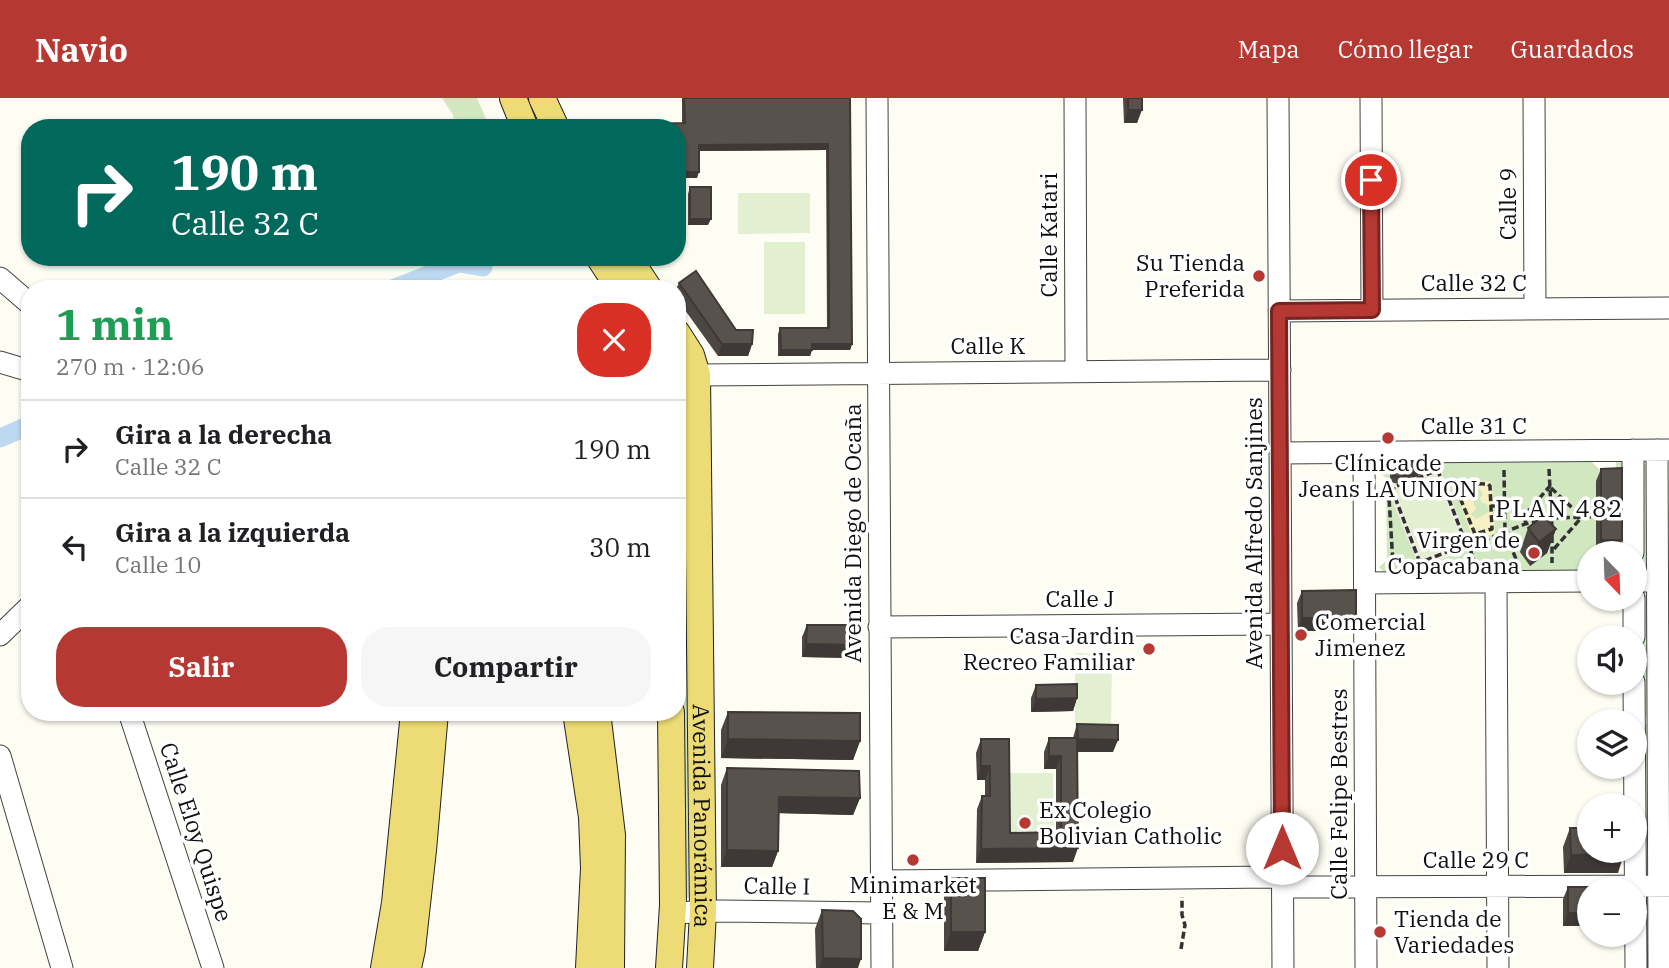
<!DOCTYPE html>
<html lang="es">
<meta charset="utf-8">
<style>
body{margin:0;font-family:"IBM Plex Serif",serif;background:#f6f6f6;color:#202124;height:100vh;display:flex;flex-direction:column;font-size:26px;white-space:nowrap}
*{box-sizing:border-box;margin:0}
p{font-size:23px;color:#757577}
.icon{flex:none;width:38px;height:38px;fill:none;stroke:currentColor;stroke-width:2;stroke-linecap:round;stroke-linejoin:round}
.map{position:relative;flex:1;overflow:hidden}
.sheet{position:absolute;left:21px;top:182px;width:665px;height:441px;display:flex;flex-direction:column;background:#fff;border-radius:28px;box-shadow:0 2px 5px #0004}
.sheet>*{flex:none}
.top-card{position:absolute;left:21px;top:21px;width:665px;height:147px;border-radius:28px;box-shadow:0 2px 5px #0004;background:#00695c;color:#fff;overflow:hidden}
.needle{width:46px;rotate:157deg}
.buttons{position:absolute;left:1577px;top:443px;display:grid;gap:14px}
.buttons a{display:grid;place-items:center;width:70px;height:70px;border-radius:50%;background:#fff;box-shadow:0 2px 5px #0004;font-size:35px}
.pin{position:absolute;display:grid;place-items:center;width:60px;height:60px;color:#fff;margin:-30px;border:4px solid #fff;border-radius:50%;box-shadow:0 2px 7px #0007}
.me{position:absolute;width:77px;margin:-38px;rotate:0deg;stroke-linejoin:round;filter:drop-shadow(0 0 5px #0008)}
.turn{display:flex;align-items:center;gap:24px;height:147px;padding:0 35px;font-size:32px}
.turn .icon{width:91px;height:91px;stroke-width:2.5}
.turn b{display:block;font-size:49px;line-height:60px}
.round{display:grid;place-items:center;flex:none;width:74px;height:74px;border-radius:28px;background:#f6f6f6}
.summary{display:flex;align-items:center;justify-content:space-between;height:119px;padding:0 35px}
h1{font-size:42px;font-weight:700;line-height:52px;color:#1e9e55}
.button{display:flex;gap:14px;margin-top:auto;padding:14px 35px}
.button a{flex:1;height:80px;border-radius:28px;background:#b63833;color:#fff;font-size:28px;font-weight:700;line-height:80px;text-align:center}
.button a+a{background:#f6f6f6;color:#202124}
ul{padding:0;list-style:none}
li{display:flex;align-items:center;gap:21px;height:98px;padding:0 35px;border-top:2px solid #e0e0e0}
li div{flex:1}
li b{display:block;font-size:26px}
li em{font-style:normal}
header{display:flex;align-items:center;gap:42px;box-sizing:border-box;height:98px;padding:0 35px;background:#b63833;color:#fff}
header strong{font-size:33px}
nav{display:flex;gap:38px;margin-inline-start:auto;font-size:24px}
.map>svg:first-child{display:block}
</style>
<header>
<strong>Navio</strong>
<nav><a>Mapa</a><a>Cómo llegar</a><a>Guardados</a></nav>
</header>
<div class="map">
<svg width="1669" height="870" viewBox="0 0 1669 870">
<rect width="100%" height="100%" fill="#fefdf4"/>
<path fill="#d0e7c0" d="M442,0h35l13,30h-35l-2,-13z
M685,294l5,505 -2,1 -3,-1 -4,-503z
M1623,360l3,95h-37v20h-204l-6,-6 8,-7 -1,-82 -13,-12 1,-5 68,-2 4,4 146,-1 10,10 14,4v-15z
M1645,365l2,2v102l-2,1 -4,-3v-98z
M1646,496l2,1 2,121h-7l-2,-119z
M1642,626h8v152h-5z"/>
<path fill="#f6f0c4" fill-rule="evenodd" d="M1451,382l41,2 3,51 -21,8zM1477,388l6,8 -3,4 2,5 5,1 2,8 -13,7 -5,-5 5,-5 -4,-11 -7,-1 -1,-4z"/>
<path fill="#e2efd1" d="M738,95h72v40l-72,1z
M764,144h41v72h-41z
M1436,375l27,70 -41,16 -27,-70z
M1075,555l37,1 -1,80h-36z
M1010,675h43l1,68h-44z"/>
<path fill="#efede2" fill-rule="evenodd" d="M1439,369l27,69 6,-1 2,6 -5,2 -2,7 -39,14h-10l-28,-69v-13l9,2zM1436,376l26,68 -40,16 -27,-69z"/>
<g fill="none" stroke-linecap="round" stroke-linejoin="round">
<path stroke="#bdd9f2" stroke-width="19" d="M392,191l67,-26 24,4
M0,340l30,-13"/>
<g stroke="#434343" stroke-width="23">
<path id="minor" d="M877,0l5,870
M1075,0l1,273
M1278,0l5,870
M1371,0l1,212
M1534,0l1,211
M0,180l30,26
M1279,213l390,-3
M0,264l30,9
M697,277l583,-5
M1633,352v103
M1657,352l2,518
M1280,355l389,-3
M1364,355l2,515
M1634,483h23
M1496,484l2,386
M1365,485l224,-2
M1634,500v39
M879,529l402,-3
M0,537l30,-29
M1634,584l2,286
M129,614l84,256
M0,658l62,212
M881,783l402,-4
M1283,789l386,-1
M672,815l47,-2 162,2"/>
</g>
<g stroke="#212121" stroke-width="28">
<g id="major">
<path d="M513,0l12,30"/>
<path d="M542,0l14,30"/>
<path d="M599,159l21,32"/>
<path d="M628,159l21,32"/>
<path id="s1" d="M677,235l14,22 6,20 6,537 -3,56"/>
<path d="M576,614l16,105 2,51 -5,100"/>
<path d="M597,614l15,123 -1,133"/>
<path d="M384,870l11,-65 19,-191"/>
<path d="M408,870l4,-19 11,-99 12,-138"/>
<path d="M669,870l4,-63 -2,-193"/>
</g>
</g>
<path stroke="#323232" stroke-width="3.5" stroke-dasharray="7 3.5" stroke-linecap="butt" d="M1549,371l3,59
M1504,372l1,62 13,32
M1433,374l-39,15 -1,5 26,68 5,1 40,-16 1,-4 -27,-70
M1386,383h2l5,83
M1457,385l31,1 2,2 2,43 -17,5 -19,-46z
M1551,390l30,28
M1491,408h14
M1526,426l-2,-8 26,-30
M1552,438v27
M1554,451l27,-31
M1475,467l-4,-13 2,-7 52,-21 26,-6 45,-1
M1181,851l4,-24 -3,-10v-18"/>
<use href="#minor" stroke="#fff" stroke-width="21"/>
<use href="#major" stroke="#eddb75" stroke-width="26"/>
</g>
<path fill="#4c4742" d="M682,0h168l2,246 -2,6h-38l-2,6h-32v-22l2,-6h47l-1,-178 -127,1 -2,27h-20v-50h-33l2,-4 36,-1z
M1123,0h19l-5,25h-13z
M690,89l18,38h-20v-31z
M679,185l73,61 -4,12h-30l-41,-57 -1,-10z
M1393,363h47l-2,6 -39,17 -9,-2v-15z
M1601,371l16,83 -21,1v-72z
M1528,430l28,1 -9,24 -17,13 -10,-14z
M1302,493l54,27 -4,13h-54l-1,-28z
M807,527l50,20 -4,13 -51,-1v-20z
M1036,587l41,13 -4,13 -42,1v-14z
M728,614l132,29 -7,19 -132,-2v-28z
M1077,626l36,28h-36l-4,110 -97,1 1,-54 5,-13h3v-16h-8l-1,-27 5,-14 29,94 46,-1v-63h-12v-17l5,-14h24z
M727,670l133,30 -7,17 -74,-2 -1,38 -6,16h-51v-82z
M1570,730l48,45h-54l-1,-26z
M951,780l34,54 -7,19h-34v-54z
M1568,789l16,39h-21v-27z
M822,812l36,58h-42l-1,-39z"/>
<path fill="#3e3936" d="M1128,12h14l-5,13h-13z
M828,46l-2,6 -129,1 2,-6z
M677,74h22l-2,6h-20z
M690,121h21l-3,6h-20z
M722,246h30l-4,12h-30z
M812,246h40l-2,6h-38l-2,6h-32l3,-6z
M1440,363l-2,6 -39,17 2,-7z
M1556,431l-9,24 -17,13 9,-24z
M1601,442h21l-5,12 -21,1z
M1302,520h54l-4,13h-54z
M806,546l51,1 -4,13 -51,-1z
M1077,600l-4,13 -42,1 5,-13z
M728,641l132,2 -7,19 -132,-2z
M1078,641l40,1 -5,12h-40z
M1049,658h12l-5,13h-12z
M981,668h9l-5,14h-8z
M779,699l81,1 -7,17 -80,-2z
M1078,750l-5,14 -97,1 5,-14z
M727,752l51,1 -6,16h-51z
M1624,756l-6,19h-54l7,-18z
M1568,815h21l-5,13h-21z
M951,834h34l-7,19h-34z
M823,860l38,1 -3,9h-39z"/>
<path fill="#58524d" stroke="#3e3936" stroke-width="2" d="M684,0h166l2,246h-40v6h-31l-1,-22h49l-1,-184 -129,1v27h-22v-44h-31v-4l39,-1z
M1128,0h14v12h-14z
M690,89h21v32h-21z
M696,173l40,59h17l-1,14h-30l-43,-61z
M1393,363h47l-39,16 -8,-1z
M1622,370v72h-21v-71z
M1543,418l13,13 -17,13 -11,-14z
M1356,492v28h-54v-27z
M807,527h50v20l-51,-1z
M1077,586v14l-41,1v-14z
M728,614l132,1v28l-132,-2z
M1077,626l41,1v15l-40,-1z
M1049,640h28l1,110 -97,1 1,-53h8v-30h-9v-27h28l1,94 51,-1v-76h-12z
M727,670l132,3 1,27 -81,-1 -1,54 -51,-1z
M1570,730h19v22h35v4l-53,1z
M951,780h34v54h-34z
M1568,789h21v26h-21z
M822,812l31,1 8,8v40l-38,-1z"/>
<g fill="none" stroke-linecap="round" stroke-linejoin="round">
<g stroke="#762421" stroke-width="18">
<path id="route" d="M1282,750l-3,-537 93,-1 -1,-130"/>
</g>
<use href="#route" stroke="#b63833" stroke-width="12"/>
</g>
<g fill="#b63833" stroke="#fff" stroke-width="2.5">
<circle cx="1259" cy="178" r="7"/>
<circle cx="1388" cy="340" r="7"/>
<circle cx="1534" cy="455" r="7"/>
<circle cx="1301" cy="537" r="7"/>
<circle cx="1149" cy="551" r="7"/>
<circle cx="1025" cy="725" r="7"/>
<circle cx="913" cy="762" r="7"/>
<circle cx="1380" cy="834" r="7"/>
</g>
<g text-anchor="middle" stroke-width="7" stroke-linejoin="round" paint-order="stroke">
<g font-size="23" fill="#101010" stroke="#fff">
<text transform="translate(1508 106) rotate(-90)" y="8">Calle 9</text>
<text transform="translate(1049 137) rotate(-90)" y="8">Calle Katari</text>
<text x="1474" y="193">Calle 32 C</text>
<text x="988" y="256">Calle K</text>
<text x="1474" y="336">Calle 31 C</text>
<text transform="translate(853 435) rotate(-90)" y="8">Avenida Diego de Ocaña</text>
<text transform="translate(1254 435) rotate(-90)" y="8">Avenida Alfredo Sanjines</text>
<text x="1080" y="509">Calle J</text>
<text transform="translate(1339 696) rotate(-90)" y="8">Calle Felipe Bestres</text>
<text dy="8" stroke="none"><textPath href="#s1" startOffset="488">Avenida Panorámica</textPath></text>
<text transform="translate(196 734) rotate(72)" y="8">Calle Eloy Quispe</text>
<text x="1476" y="770">Calle 29 C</text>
<text transform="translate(777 788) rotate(1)" y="8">Calle I</text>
</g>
<g font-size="23" fill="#101010" stroke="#fff" text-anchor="end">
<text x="1245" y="173">Su Tienda<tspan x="1245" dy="26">Preferida</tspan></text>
<text x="1388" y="373" text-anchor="middle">Clínica de<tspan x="1388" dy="26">Jeans LA UNION</tspan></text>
<text x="1520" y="450">Virgen de<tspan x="1520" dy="26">Copacabana</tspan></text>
<text x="1315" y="532" text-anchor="start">Comercial<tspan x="1315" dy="26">Jimenez</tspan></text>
<text x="1135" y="546">Casa Jardin<tspan x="1135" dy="26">Recreo Familiar</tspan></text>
<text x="1039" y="720" text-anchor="start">Ex Colegio<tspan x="1039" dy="26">Bolivian Catholic</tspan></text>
<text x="913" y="795" text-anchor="middle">Minimarket<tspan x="913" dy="26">E &amp; M</tspan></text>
<text x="1394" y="829" text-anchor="start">Tienda de<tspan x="1394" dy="26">Variedades</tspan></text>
</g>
<g font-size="24" letter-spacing="2" fill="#101010" stroke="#fff">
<text x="1560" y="419">PLAN 482</text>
</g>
</g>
</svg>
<div class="buttons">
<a><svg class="needle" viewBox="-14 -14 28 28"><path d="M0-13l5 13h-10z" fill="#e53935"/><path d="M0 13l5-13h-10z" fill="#757577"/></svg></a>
<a><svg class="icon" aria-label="sound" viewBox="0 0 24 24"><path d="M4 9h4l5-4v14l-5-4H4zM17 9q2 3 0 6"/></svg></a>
<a><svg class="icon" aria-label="layers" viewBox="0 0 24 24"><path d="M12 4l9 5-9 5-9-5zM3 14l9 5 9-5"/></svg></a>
<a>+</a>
<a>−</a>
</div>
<div class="pin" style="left:1371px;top:82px;background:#d93025"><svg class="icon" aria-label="arrive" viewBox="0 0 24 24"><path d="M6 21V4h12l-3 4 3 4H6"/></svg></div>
<svg class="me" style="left:1282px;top:750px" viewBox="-20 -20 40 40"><circle r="19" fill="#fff"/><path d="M0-13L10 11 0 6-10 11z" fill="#b63833"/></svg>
<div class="top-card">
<div class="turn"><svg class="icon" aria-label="right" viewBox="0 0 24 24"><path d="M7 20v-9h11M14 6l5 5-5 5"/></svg><div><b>190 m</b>Calle 32 C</div></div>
</div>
<section class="sheet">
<div class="summary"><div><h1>1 min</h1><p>270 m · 12:06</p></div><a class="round" style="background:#d93025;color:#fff"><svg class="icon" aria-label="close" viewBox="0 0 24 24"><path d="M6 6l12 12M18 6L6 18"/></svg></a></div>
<ul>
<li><svg class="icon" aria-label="right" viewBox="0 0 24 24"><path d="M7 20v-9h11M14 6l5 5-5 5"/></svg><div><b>Gira a la derecha</b><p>Calle 32 C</p></div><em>190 m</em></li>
<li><svg class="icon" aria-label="left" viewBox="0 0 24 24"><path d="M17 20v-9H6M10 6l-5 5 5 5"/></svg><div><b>Gira a la izquierda</b><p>Calle 10</p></div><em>30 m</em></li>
</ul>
<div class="button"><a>Salir</a><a>Compartir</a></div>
</section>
</div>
